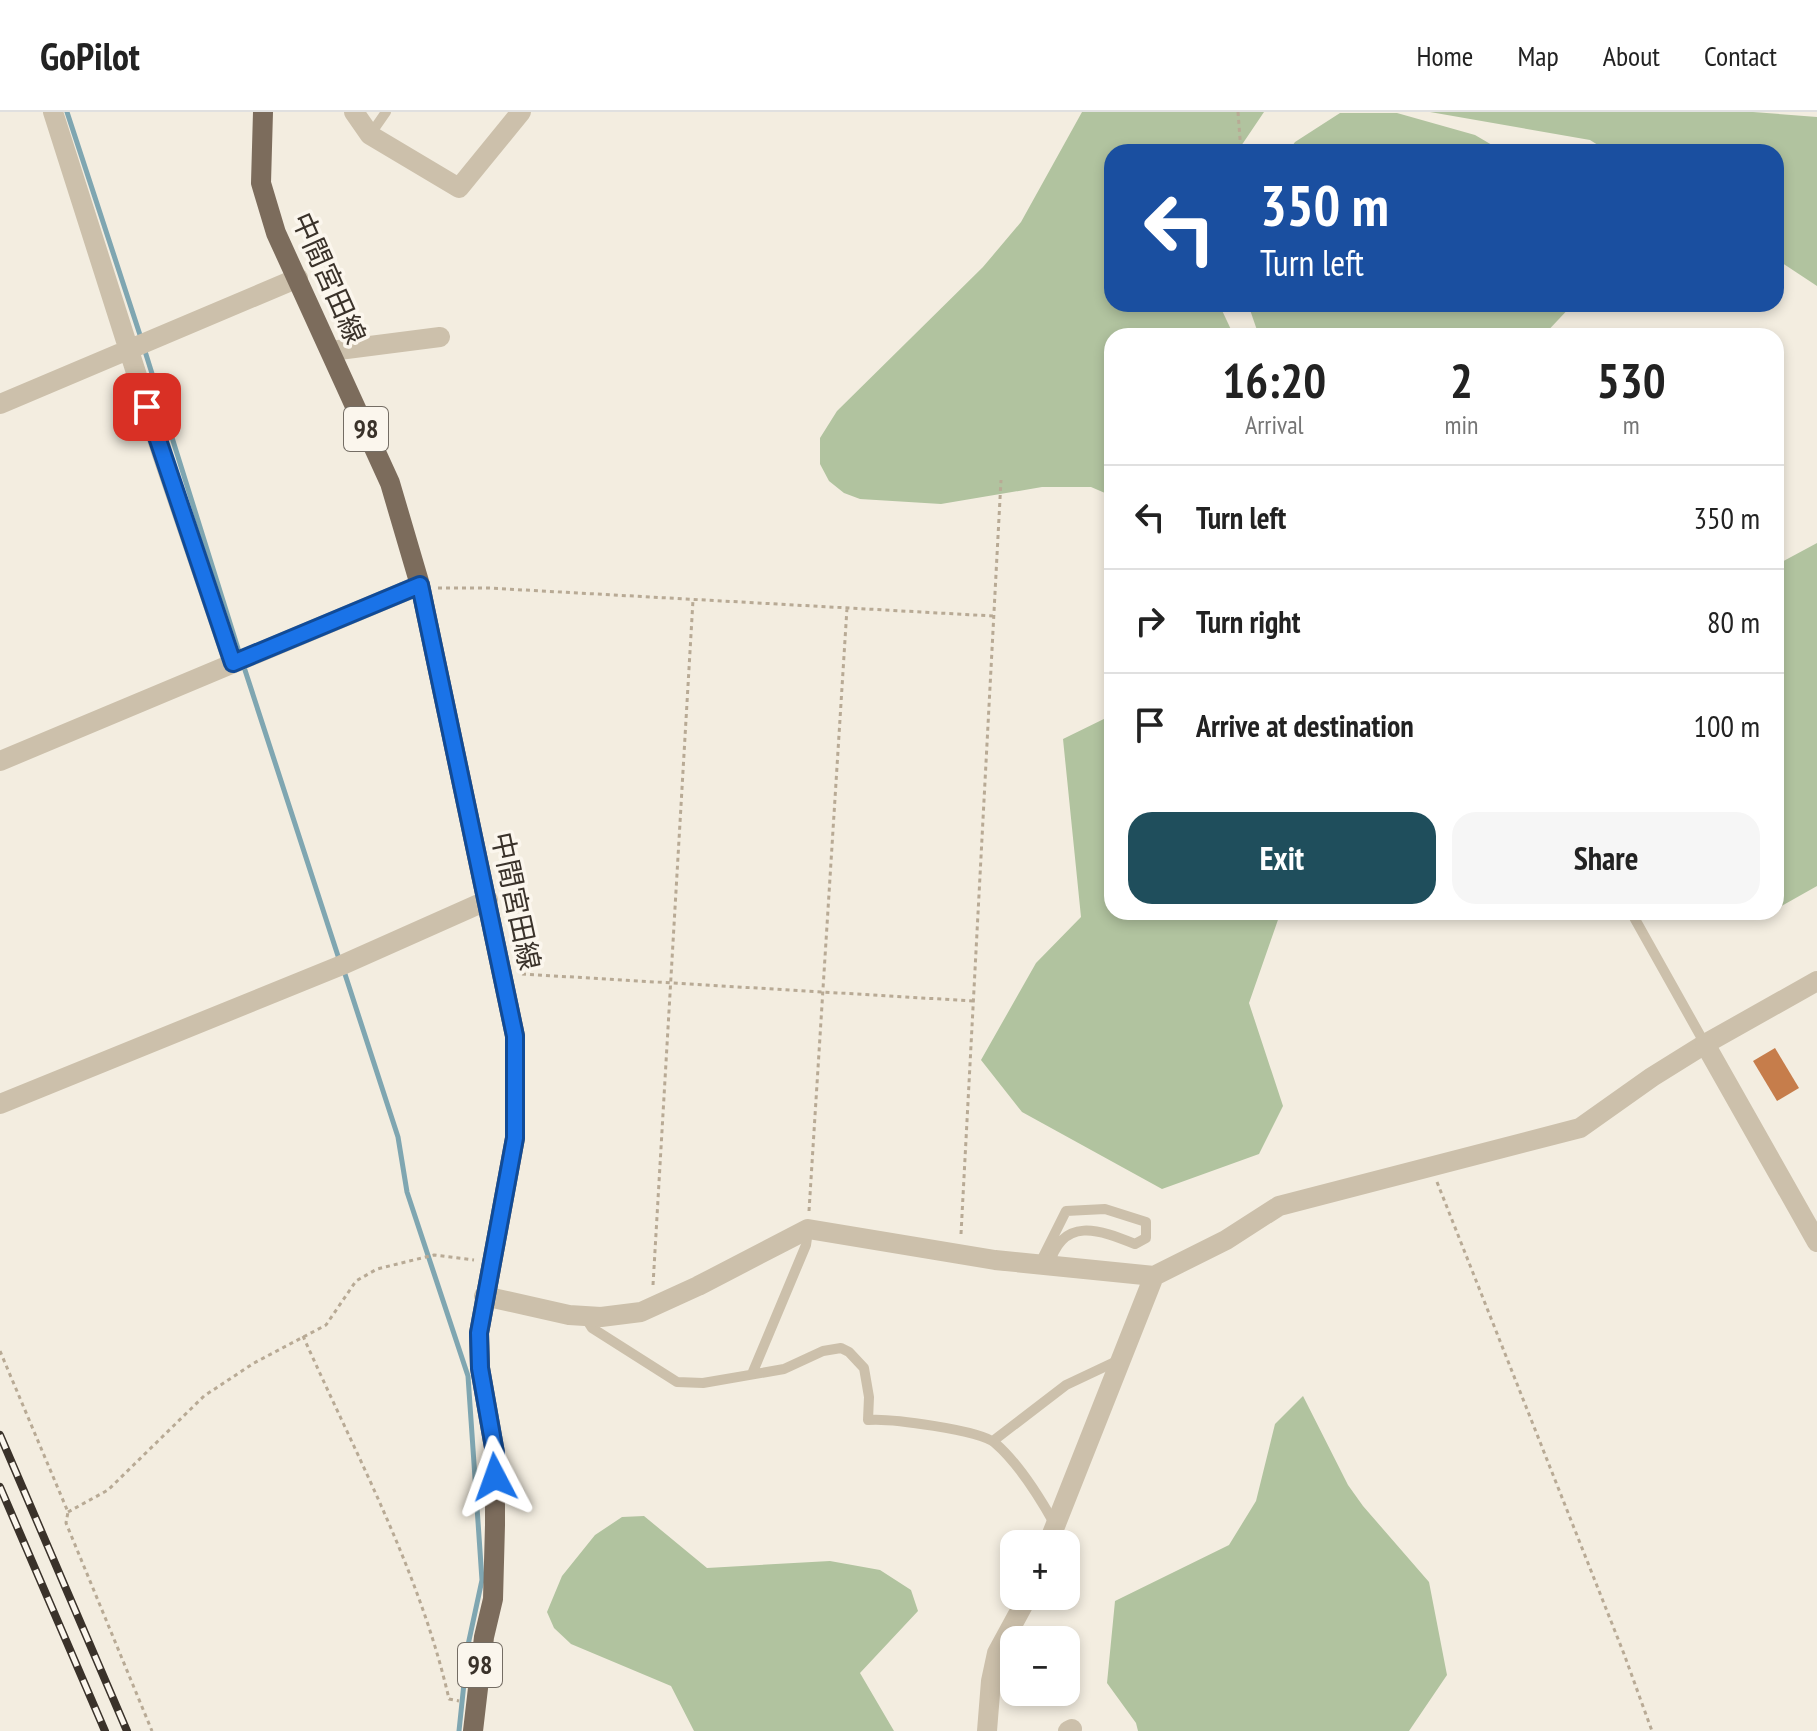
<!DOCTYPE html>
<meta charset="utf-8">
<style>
body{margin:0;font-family:"PT Sans Narrow","Noto Sans JP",sans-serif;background:#f6f6f6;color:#222;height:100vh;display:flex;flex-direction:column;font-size:30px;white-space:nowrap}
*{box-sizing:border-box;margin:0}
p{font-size:26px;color:#767676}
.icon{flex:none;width:44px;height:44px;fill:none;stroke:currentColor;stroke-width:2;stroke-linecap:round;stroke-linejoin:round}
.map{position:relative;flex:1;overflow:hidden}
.drawer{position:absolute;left:1104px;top:216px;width:680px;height:592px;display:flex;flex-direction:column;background:#fff;border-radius:24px;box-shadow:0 4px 12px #0003}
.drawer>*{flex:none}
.hud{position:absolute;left:1104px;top:32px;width:680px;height:168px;border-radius:24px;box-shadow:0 4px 12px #0003;background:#1a4fa0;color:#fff;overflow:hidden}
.fabs{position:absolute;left:1000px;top:1418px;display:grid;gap:16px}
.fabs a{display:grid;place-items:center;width:80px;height:80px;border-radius:16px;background:#fff;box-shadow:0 4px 12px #0003;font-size:40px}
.pin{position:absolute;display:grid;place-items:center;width:68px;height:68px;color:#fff;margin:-34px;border-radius:16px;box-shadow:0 4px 12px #0006}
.me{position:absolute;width:88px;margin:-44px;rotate:356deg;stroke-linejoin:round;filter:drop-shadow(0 0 6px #0008)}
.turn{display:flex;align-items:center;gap:28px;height:168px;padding:0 24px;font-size:36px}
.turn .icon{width:104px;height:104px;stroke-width:2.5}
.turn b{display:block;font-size:56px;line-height:68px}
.eta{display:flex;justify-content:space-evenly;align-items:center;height:136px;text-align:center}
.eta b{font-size:48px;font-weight:700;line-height:56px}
.primary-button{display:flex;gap:16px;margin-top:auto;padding:16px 24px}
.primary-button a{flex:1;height:92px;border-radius:24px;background:#1f4e5c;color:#fff;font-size:32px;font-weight:700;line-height:92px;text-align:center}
.primary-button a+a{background:#f6f6f6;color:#222}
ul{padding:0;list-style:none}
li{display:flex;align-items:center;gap:24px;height:104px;padding:0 24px;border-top:2px solid #e0e0e0}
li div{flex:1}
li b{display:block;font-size:30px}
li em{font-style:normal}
header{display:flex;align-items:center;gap:48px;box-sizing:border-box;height:112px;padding:0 40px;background:#fff;border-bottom:2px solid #e0e0e0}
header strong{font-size:38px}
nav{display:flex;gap:44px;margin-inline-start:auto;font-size:28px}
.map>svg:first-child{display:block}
</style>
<header>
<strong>GoPilot</strong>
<nav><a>Home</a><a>Map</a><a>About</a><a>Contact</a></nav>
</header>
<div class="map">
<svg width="1817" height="1619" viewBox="0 0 1817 1619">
<rect width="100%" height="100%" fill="#f3ede0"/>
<path fill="#b1c39f" d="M1082,0h182l-27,40h-125v152h107l15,32h-122v160l-21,-9h-49l-101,17 -81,-5 -16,-6 -15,-12 -9,-17v-26l17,-27 146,-144 38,-45z
M1430,0h323l64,5v169l-41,-27v-107h-167l-19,-12z
M1340,1h57l78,22 29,17h-216l7,-10z
M1248,192h325l-30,32h-284z
M1817,431v343l-41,23v-344z
M1112,603v197l168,2 -31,89 34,103 -24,48 -97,35 -140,-77 -41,-52 55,-97 45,-46 -18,-178z
M1303,1284l45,89 15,21 66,76 18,93 -38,56h-271l-2,-8 -29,-40 8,-82 114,-56 27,-44 19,-77z
M644,1404l63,52 123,-7 50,9 31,20 7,21 -58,62 34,58h-200l-23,-45 -100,-42 -17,-16 -7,-16 15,-36 33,-41 27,-18z"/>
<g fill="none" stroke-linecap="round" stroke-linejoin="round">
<path stroke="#7fa6b1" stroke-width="5" d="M67,0l74,226
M144,236l96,307
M243,552l96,295
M343,856l55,169 9,55 61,184 14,204 -14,65 -9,86"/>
</g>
<path fill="#c67d4b" d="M1775,936l24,40 -22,13 -24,-40z"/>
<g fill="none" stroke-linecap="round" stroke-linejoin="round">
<path stroke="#b8aa95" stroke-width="3" stroke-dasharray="4 4" stroke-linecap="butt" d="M1238,0l3,40
M438,476h50l505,28
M522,862l451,27
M1437,1070l187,472 28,77
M809,1099l38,-603
M961,1122l40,-754
M653,1173l40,-685
M303,1224c53,119 117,236 146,363l10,2
M0,1239l68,161 -2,11 86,208
M68,1400l40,-22 96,-94 50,-33 72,-38 30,-44 21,-12 57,-14 40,5"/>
<path stroke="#ccc0ab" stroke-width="10" d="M370,23l16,-23
M1631,800l74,132
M1039,1153l27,-54 39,-2 41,13v16l-11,6c-35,-14 -73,-29 -86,22
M585,1205l7,11 85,54 26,1 81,-14 39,-18 18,-3 8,4 15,16 5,29 -1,23c21,-2 112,10 127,23 22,19 45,55 59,80
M752,1262l54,-129 2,-14
M993,1329l73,-56 53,-25"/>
<path stroke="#ccc0ab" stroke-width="20" d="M53,0l109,342 71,209
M354,0l16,23 89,53 62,-76
M331,239l109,-14
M0,292l298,-126
M0,649l420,-176
M0,992l342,-139 146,-65
M484,1184l85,19 32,2 40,-5 57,-26 110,-57 187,31 159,16 72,-36 53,-34 301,-78 72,-51 53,-33 112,-63
M1048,1432l106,-268
M987,1619l4,-50 6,-28 31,-57
M1068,1619l4,-2"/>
<path stroke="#ccc0ab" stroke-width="20" d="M1705,932l112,198"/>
<path stroke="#7c6c5c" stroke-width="20" d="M263,0l-2,71 15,50 114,250 30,102 95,451v102l-36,195 1,35 15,85v72l-2,74 -9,38 -11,94"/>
<g stroke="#3a322a" stroke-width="8">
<path id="rail" d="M0,1323l127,296
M0,1375l105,244"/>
</g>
<use href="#rail" stroke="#fbf6ed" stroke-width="5" stroke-dasharray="15" stroke-linecap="butt"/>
</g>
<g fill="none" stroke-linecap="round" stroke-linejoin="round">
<g stroke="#114b97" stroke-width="20">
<path id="route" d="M147,295l86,256 187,-78 95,451v102l-36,195 1,35 15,85v24"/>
</g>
<use href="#route" stroke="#1a73e8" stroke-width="14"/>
</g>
<g text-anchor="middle" stroke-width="7" stroke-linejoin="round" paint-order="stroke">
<g fill="#fbf6ed" stroke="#746d64" stroke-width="2">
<rect x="344" y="295" width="44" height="44" rx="6"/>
<rect x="458" y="1531" width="44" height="44" rx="6"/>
</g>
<g font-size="26" font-weight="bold" fill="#3a322a">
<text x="366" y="326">98</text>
<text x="480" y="1562">98</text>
</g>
<g font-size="28" fill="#3a322a" stroke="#fbf6ed">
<text transform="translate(329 166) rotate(66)" y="10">中間宮田線</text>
<text transform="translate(516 789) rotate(78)" y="10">中間宮田線</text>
</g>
</g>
</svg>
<div class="fabs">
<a>+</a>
<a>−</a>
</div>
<div class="pin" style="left:147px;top:295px;background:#d93025"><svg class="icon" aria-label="arrive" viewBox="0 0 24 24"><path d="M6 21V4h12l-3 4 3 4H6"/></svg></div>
<svg class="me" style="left:495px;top:1365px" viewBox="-20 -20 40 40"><path d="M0-17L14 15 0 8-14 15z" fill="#1a73e8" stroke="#fff" stroke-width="4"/></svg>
<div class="hud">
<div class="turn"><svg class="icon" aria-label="left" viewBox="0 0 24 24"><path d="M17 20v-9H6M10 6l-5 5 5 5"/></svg><div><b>350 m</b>Turn left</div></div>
</div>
<section class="drawer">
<div class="eta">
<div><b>16:20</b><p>Arrival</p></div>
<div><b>2</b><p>min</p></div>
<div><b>530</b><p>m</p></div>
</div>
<ul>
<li><svg class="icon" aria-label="left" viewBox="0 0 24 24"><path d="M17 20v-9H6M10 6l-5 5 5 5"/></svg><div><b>Turn left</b></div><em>350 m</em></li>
<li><svg class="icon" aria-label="right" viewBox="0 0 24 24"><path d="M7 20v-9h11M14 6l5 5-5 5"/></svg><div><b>Turn right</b></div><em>80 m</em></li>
<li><svg class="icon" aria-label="arrive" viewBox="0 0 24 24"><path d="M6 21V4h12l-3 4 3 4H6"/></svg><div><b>Arrive at destination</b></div><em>100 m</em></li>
</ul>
<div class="primary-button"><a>Exit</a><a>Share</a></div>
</section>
</div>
